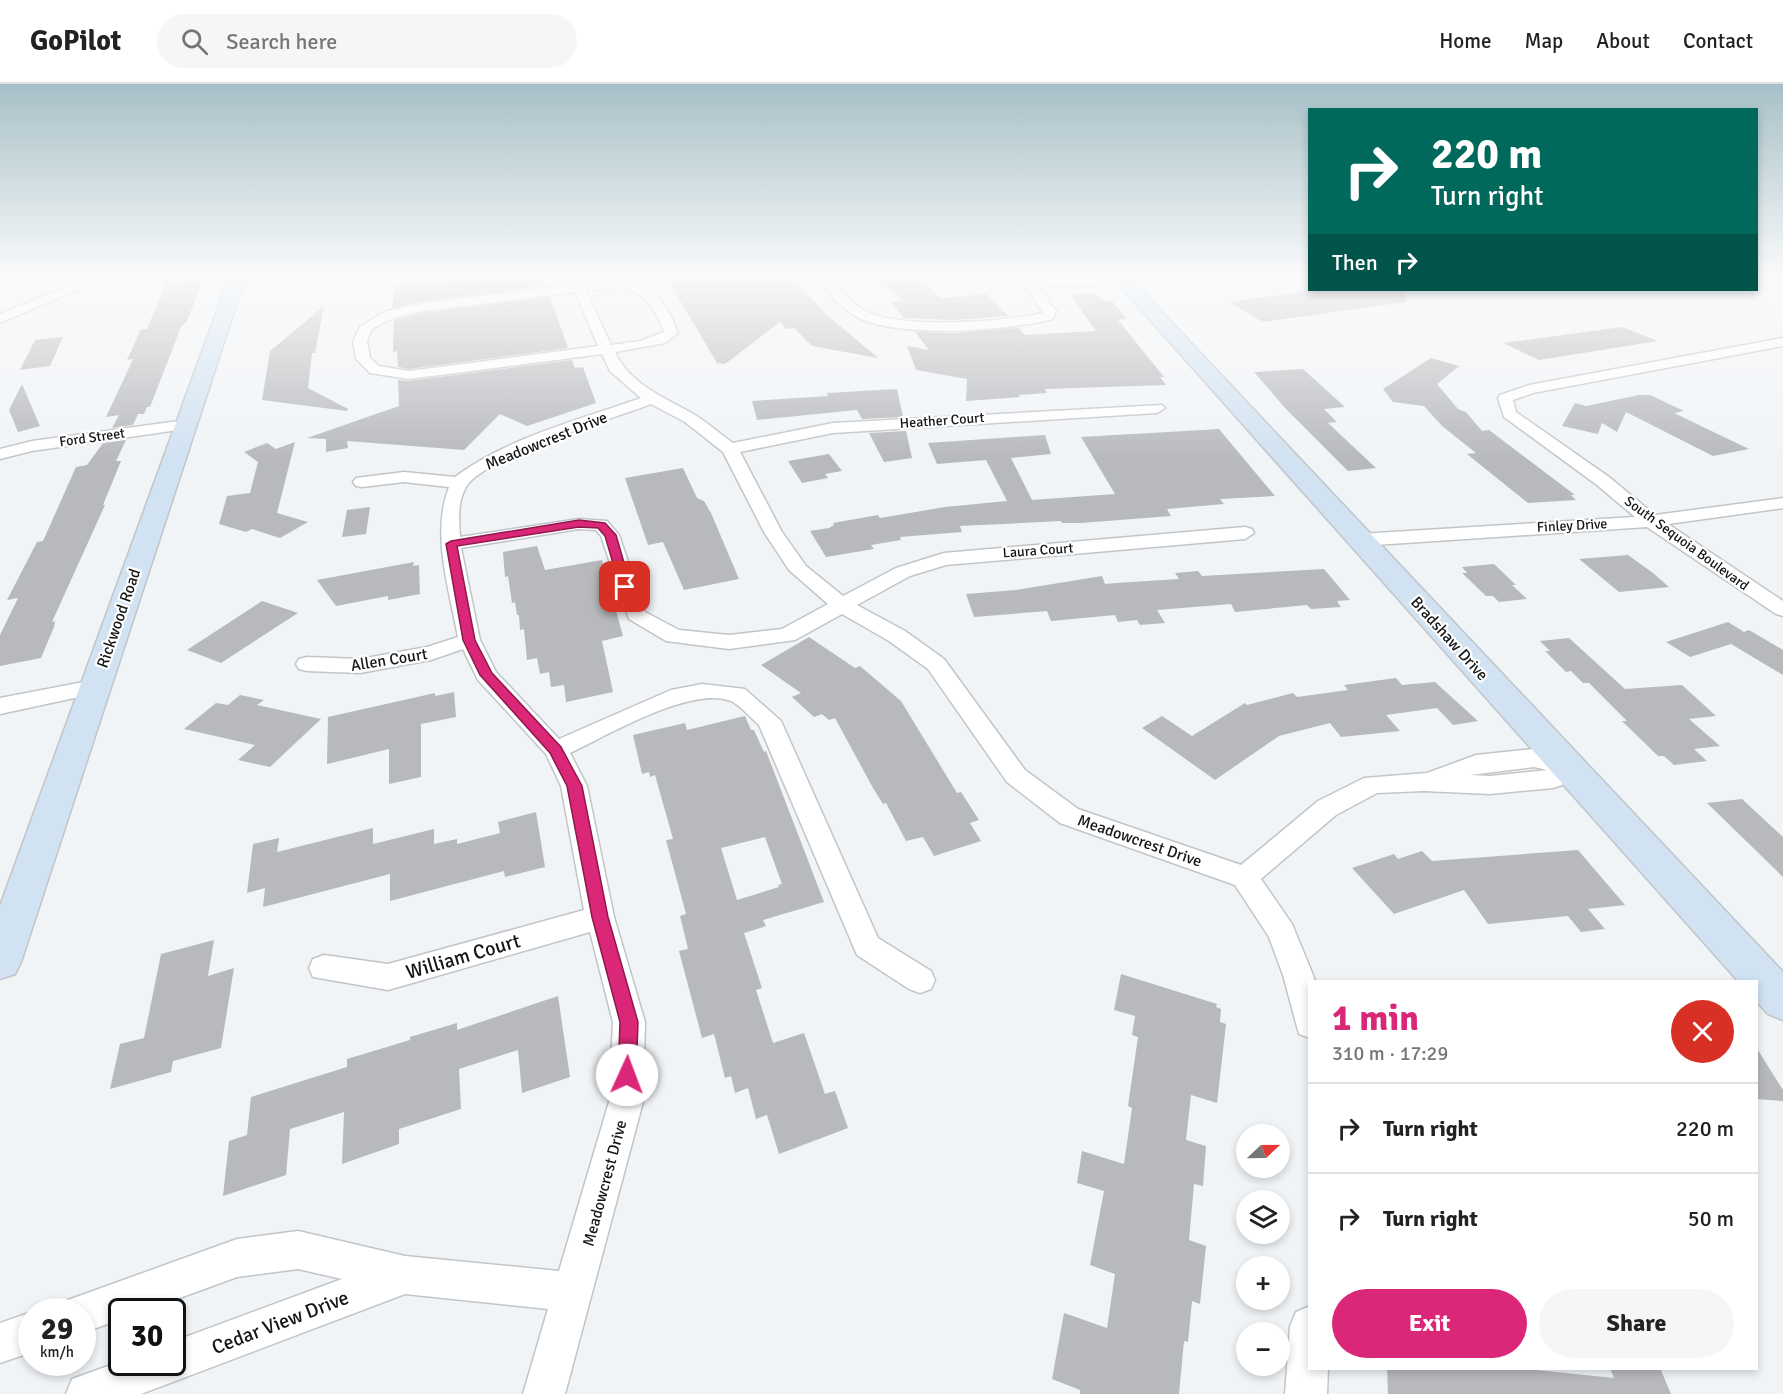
<!DOCTYPE html>
<meta charset="utf-8">
<style>
body{margin:0;font-family:Signika,sans-serif;background:#f6f6f6;color:#222;height:100vh;display:flex;flex-direction:column;font-size:22px;white-space:nowrap}
*{box-sizing:border-box;margin:0}
p{font-size:20px;color:#767676}
.icon{flex:none;width:33px;height:33px;fill:none;stroke:currentColor;stroke-width:2;stroke-linecap:round;stroke-linejoin:round}
.map{position:relative;flex:1;overflow:hidden}
.drawer{position:absolute;left:1308px;top:896px;width:450px;height:390px;display:flex;flex-direction:column;background:#fff;border-radius:0px;box-shadow:0 3px 9px #0003}
.drawer>*{flex:none}
.hud{position:absolute;left:1308px;top:24px;width:450px;height:183px;border-radius:0px;box-shadow:0 3px 9px #0003;background:#00695c;color:#fff;overflow:hidden}
.needle{width:39px;rotate:68deg}
.fabs{position:absolute;left:1236px;top:1040px;display:grid;gap:12px}
.fabs a{display:grid;place-items:center;width:54px;height:54px;border-radius:50%;background:#fff;box-shadow:0 3px 9px #0003;font-size:30px}
.speed{position:absolute;left:18px;top:1214px;display:flex;gap:12px;font-size:30px;font-weight:700;text-align:center}
.speed>*{display:grid;place-content:center;width:78px;height:78px;border-radius:50%;background:#fff;box-shadow:0 3px 9px #0003;line-height:1}
.speed small{font-size:15px;font-weight:400}
.speed .limit{border:3px solid #111;border-radius:9px;background:#fff;color:#111}
.pin{position:absolute;display:grid;place-items:center;width:51px;height:51px;color:#fff;margin:-26px;border-radius:12px;box-shadow:0 3px 9px #0006}
.me{position:absolute;width:66px;margin:-33px;rotate:2deg;stroke-linejoin:round;filter:drop-shadow(0 0 4px #0008)}
.turn{display:flex;align-items:center;gap:21px;height:126px;padding:0 24px;font-size:27px}
.turn .icon{width:78px;height:78px;stroke-width:2.5}
.turn b{display:block;font-size:42px;line-height:51px}
.then{display:flex;align-items:center;height:57px;padding:0 24px;background:#0003;gap:12px;font-size:22px}
.round{display:grid;place-items:center;flex:none;width:63px;height:63px;border-radius:32px;background:#f6f6f6}
.headline{display:flex;align-items:center;justify-content:space-between;height:102px;padding:0 24px}
h1{font-size:36px;font-weight:700;line-height:45px;color:#db2777}
.action{display:flex;gap:12px;margin-top:auto;padding:12px 24px}
.action a{flex:1;height:69px;border-radius:36px;background:#db2777;color:#fff;font-size:24px;font-weight:700;line-height:69px;text-align:center}
.action a+a{background:#f6f6f6;color:#222}
ul{padding:0;list-style:none}
li{display:flex;align-items:center;gap:18px;height:90px;padding:0 24px;border-top:2px solid #e0e0e0}
li div{flex:1}
li b{display:block;font-size:22px}
li em{font-style:normal}
header{display:flex;align-items:center;gap:36px;box-sizing:border-box;height:84px;padding:0 30px;background:#fff;border-bottom:2px solid #e0e0e0}
header strong{font-size:28px}
nav{display:flex;gap:33px;margin-inline-start:auto;font-size:21px}
.search{width:420px;height:54px;background:#f6f6f6;display:flex;align-items:center;gap:15px;box-sizing:border-box;padding:0 21px;border-radius:33px;color:#767676;font-size:22px}
.map>svg:first-child{display:block}
</style>
<header>
<strong>GoPilot</strong>
<div class="search"><svg class="icon" aria-label="search" viewBox="0 0 24 24"><circle cx="10" cy="10" r="6"/><path d="M15 15l6 6"/></svg>Search here</div>
<nav><a>Home</a><a>Map</a><a>About</a><a>Contact</a></nav>
</header>
<div class="map">
<svg width="1783" height="1310" viewBox="0 0 1783 1310">
<rect width="100%" height="100%" fill="#f1f4f7"/>
<path fill="#b7b9bc" fill-rule="evenodd" d="M185,191h20l-18,46 -6,6 -31,80h-3l-3,7h-6l-5,11 -21,3 7,-13 -13,2 23,-49 4,-9 -6,1 14,-31h6l19,-46 17,-1z
M506,191h35l4,11 -122,15 -31,7 3,-22z
M665,191h125l36,39 52,44 -66,-12 -18,-18 -8,1 -6,-7 -55,42 -8,-1z
M875,191h40l26,23 46,-4 21,22 -54,4 -50,-2 -13,-16 13,-1z
M1313,206h92l1,12 -143,20 -34,-20z
M1096,209l6,7 10,1 15,18 -9,1 46,57h-4l6,8 -121,4 2,4 -28,2 1,2 -54,4 1,-22 -51,-9 -9,-24 22,4 -14,-18 41,1 62,-5 7,7 71,-4 -26,-37z
M550,213l18,51 -159,21 -11,-2 -1,-16 -4,1 1,-32 29,-7z
M324,222l-9,47h-3l-4,35 40,21 -1,2 -85,-11 8,-49z
M1622,243l36,14 -119,19 -36,-17z
M63,253l-13,29 -30,4 15,-30z
M1431,274l28,8 -22,18 21,25 8,3 16,19 7,-1 86,65h-4l5,5 -48,3 -61,-49 9,-1 -34,-27 -18,-20 -31,-4 -10,-13z
M572,276l3,8 8,-1 13,36 -69,23 -27,-12 -36,36 -117,-9 1,7 -22,4v-13l-19,-1 92,-32 -1,-26 11,1z
M1303,285l42,38 -21,2 13,13 -9,1 48,45 -28,3 -62,-62 -32,-37z
M22,300l18,42 -22,6 -9,-22z
M897,305l6,28 -41,2 -5,-9 -100,10 -5,-19 76,-5 -1,-3z
M1639,311h11l34,16 -10,2 75,36 -36,7 -87,-44 -9,20 -15,-9 -4,11 -36,-8 13,-23 11,3z
M1219,345l56,67 -55,3 4,5 -57,5 4,7 -90,7h-19l-1,-2 -101,5 2,6 -62,5 1,3 -30,5 3,4 -48,8 -16,-26 19,-3 5,-3 -1,-2 45,-8 2,3 65,-11 62,-6 -21,-41 -49,4 -9,-21 117,-8 6,19 -40,4 21,42 83,-6 -34,-57z
M906,347l6,27 -28,4 -15,-29z
M126,356l-10,21h5l-18,44h2l-53,117 3,-1 -1,6 -13,31 -41,8v-31l18,-37 -11,2 30,-58 6,-1 33,-74 11,-2 16,-22z
M295,358l-18,71 31,9 -28,16 -28,-9 -6,3 -27,-8 8,-28 23,-3 8,-31 -14,-10 23,-9 9,6z
M829,370l13,17 -17,3 3,4 -26,5 -14,-22z
M683,384l14,30 7,3 7,12 28,66 -55,11 -21,-48 -15,3 -23,-67z
M370,423l-4,27 -24,3 5,-27z
M537,462l8,24 57,-10 21,76 -21,5 11,51 -47,10 -2,-17 -13,2 -2,-15 -9,2 -3,-16 -10,2 -3,-31 -4,1 -1,-15h-2l-2,-13 -3,1 -4,-27 -3,1 -2,-25z
M1628,471l25,18 16,14 -50,5 -40,-33z
M414,478l-1,4 6,-1 1,29 -32,6v-4l-52,10 -19,-26z
M1494,480l22,21h-4l15,14 -28,3 -6,-6h-7l-24,-23h5l-5,-6z
M1324,485l26,31 -13,1 4,6 -30,2 -4,-4 -72,7 -4,-8 -74,6 8,13 -25,2 -3,-5 -19,2 -3,-7 -64,6 -4,-10 -73,6 -8,-23 50,-4 86,-14 3,8 11,-1 63,-4 -4,-6 23,-2 4,5z
M262,517l36,12 -77,50 -34,-13z
M1728,538l16,10 5,-2 34,20v25l-52,-31 -41,13 -24,-15z
M809,553l46,31 5,-2 41,35 56,92 4,-1 18,28 -9,3 11,18 -47,15 -11,-19 -17,4 -20,-38 -3,1 -10,-16 -38,-70 -6,2 -7,-6 -8,3 -22,-20 9,-4 -40,-28z
M1569,554l56,51 57,-4 34,31 -27,3 31,27 -26,3 13,12 -33,4 -10,-9h-6l-36,-35h5l-38,-38h-6l-12,-12 -5,1 -21,-21h5l-10,-10z
M1396,594l6,7 33,-3 43,39 -25,4 -16,-17 -51,7 14,16 -59,6 -11,-14 -51,13 -64,44 -73,-52 20,-12 30,20 53,-33 2,2 46,-12 4,4 51,-7 -4,-5z
M454,608l2,25 -35,7v53l-32,7v-35l-62,15 1,-47 107,-24v3z
M240,611l24,5 -7,5 64,14 -51,48 -32,-7 17,-15 -71,-16 32,-26 12,2z
M745,632l6,14h3l10,22 2,-1 58,151 -61,18 3,6 -22,7 18,55 -6,2 17,53 31,-10 21,61 10,-3 13,37 -69,26 -12,-39 -11,4 -8,-31 -13,5 -4,-17 -6,2 -11,-44 -12,4 -23,-87 9,-2 -8,-33 6,-2 -20,-74 7,-1 -18,-64 -5,2 -1,-5 -7,2 -9,-39 52,-12 2,7zM765,753l17,47 -4,1 1,2 -42,13 -16,-52z
M1742,715l41,38v40l-76,-74z
M536,728l9,55 -40,10 -1,-6 -114,30v-27l-127,33 2,-19 -18,5 6,-49 26,-6 -2,14 96,-24v16l61,-15v15l23,-5v5l43,-11 -2,-11z
M1578,766l47,55 -37,4 17,20 -24,3 -13,-16 -80,8 -24,-34 -70,24 -42,-46 42,-14 4,5 24,-8 10,10z
M214,856l-6,36 26,-8 -13,80 -48,13 -2,11 -61,17 10,-45 24,-6 17,-84z
M1121,890l96,30 -1,3 5,2 -1,13 6,2 -9,79 -26,-8 -5,45 20,6 -3,40 -9,-2 -5,56 17,6 -6,58 -8,-3 -4,41 -4,-1 -5,53h-99v-4l-28,-11 12,-66 43,15 8,-54 -25,-9 14,-74 -27,-8 5,-32 42,13 8,-56 -4,-2 10,-69 -6,-2 3,-19 -21,-6z
M558,912l12,81 -48,16 -4,-43 -59,19 2,40 -62,20v15l-57,20 2,-52 -54,17 -4,46 -63,21 6,-55 18,-6 4,-38 96,-30v-8l63,-19v-3l47,-14v7z
M1756,963l27,43v11l-27,-2z
M1387,1284h131l96,10 -4,-10h50l11,26h-283z"/>
<g fill="none" stroke-linecap="round" stroke-linejoin="round">
<g stroke="#c2c5c8" stroke-width="3">
<path id="street" d="M0,191h29l-29,7z
M95,191h17l-112,48v-9z
M567,191h12l4,9c51,-6 75,-5 95,49l-13,10 -50,9c15,33 51,46 80,63 13,8 25,19 38,28l100,-20 329,-18 3,3 -8,5 -324,20 -93,19 42,80 24,34 37,30 53,-28 48,-15 301,-26 7,2 2,4 -9,6 -299,26 -36,11 -53,29 48,26 39,28 81,111 53,39 163,56 77,-64 46,-23 63,-5 49,-18 58,-6 41,11 3,6 -16,19 -9,3 -63,6 -66,-3 -47,2 -41,22 -75,64 31,45 21,51 2,6h-5v57l-11,-4 -16,-59 -14,-38 -34,-52 -175,-62 -53,-41 -79,-113 -39,-28 -47,-27 -47,26 -66,9 -63,-8 -37,-22 -28,-83 -5,-6 -17,-1 -118,19 19,92 16,32 63,67 112,-49 31,-6 43,5 36,32 97,217 53,33 4,9 -4,9 -11,4 -11,-4 -52,-34 -98,-230c-8,-7 -19,-20 -28,-24 -39,-16 -125,35 -161,52l17,33 27,131 31,105 -2,80 -78,292h-42l25,-85 -143,-15 -264,100h-75l6,-15 50,-18 50,1v-20l170,-63 -44,-10 -61,8 -93,34h-22v8l-40,14v-22h-18l4,-11 169,-61 61,-8 107,25 154,15 50,-169 4,-80 -23,-90 -202,58 -75,-13 -4,-9 4,-9 11,-4 64,9 196,-54 -23,-124 -15,-32 -68,-74 -15,-31 -32,11 -71,13 -53,-2 -8,-2 -3,-5 3,-5 8,-2 53,2 67,-12 31,-10c-9,-48 -27,-103 -9,-150l-45,-5 -42,5 -6,-1 -3,-4 3,-4 48,-6 51,5c54,-40 124,-57 186,-79l-31,-27 -8,-17 -193,25 -39,-6 -14,-14 -3,-18 7,-14 24,-15 39,-9 149,-18zM620,203c24,4 36,23 44,45l-24,9 -29,4 -25,-54zM575,208l23,54 -189,25 -30,-5 -9,-8 -3,-17 5,-12 21,-11 30,-7zM651,320l34,18 38,30 41,80 25,38 39,34 -46,25 -53,6 -50,-5 -34,-18 -26,-77 -12,-14 -28,-2 -119,18c-1,-17 -3,-34 6,-50 17,-30 149,-69 185,-83zM1534,683l13,3 -57,6 -20,-1z
M814,191h13c12,13 24,29 41,37 35,17 136,10 175,1l-25,-38 55,4 51,-3c-18,15 -65,11 -87,8l19,27 -3,8c-49,12 -146,19 -192,0 -18,-8 -35,-29 -47,-44z
M1783,254v8l-250,47 -20,7 3,12 93,65 46,38 128,-17v10l-115,16 115,77v15l-7,-2 -129,-87 -287,19 -9,-6 9,-6 275,-17 -38,-32 -93,-68 -6,-19 2,-3 29,-10z
M186,336l8,5 -2,3 -160,23 -32,8v-10l32,-8z
M94,596l8,2 3,5 -3,5 -102,22v-16z
M1310,1222v62h18l-1,26h-42l5,-68 6,-14z
M32,1228v40l-32,11v-40z"/>
</g>
<g stroke="#c2c5c8" stroke-width="3">
<path id="secondary" d="M230,191h16l-225,687 -6,12 -15,5v-73z
M1110,191h17l656,697v48l-15,-6 -12,-13v-20h-18z"/>
</g>
<use href="#street" fill="#fff" fill-rule="evenodd"/>
<use href="#secondary" fill="#d1e2f2" fill-rule="evenodd"/>
</g>
<linearGradient id="sky" x2="0" y2="1"><stop stop-color="#a7c0c7"/><stop offset="0.51" stop-color="#f9fafb"/><stop offset="1" stop-color="#f9fafb" stop-opacity="0"/></linearGradient>
<rect width="1783" height="375" fill="url(#sky)"/>
<path fill="#db2777" stroke="#8e194d" stroke-width="1.5" d="M579,436l26,3 11,12 15,52 -2,3 -9,-3 -15,-51 -7,-8 -19,-1 -122,19 18,94 17,33 69,74 21,39 26,131 30,105 -2,53 -2,6 -7,3 -6,-3 -3,-6 2,-53 -28,-105 -25,-131 -17,-33 -70,-78 -17,-35 -17,-96 5,-3z"/>
<g text-anchor="middle" stroke-width="4.5" stroke-linejoin="round" paint-order="stroke">
<g font-size="14" fill="#141516" stroke="#fff">
<text transform="translate(942 336) rotate(-4)" y="5">Heather Court</text>
<text transform="translate(92 353) rotate(-8)" y="5">Ford Street</text>
<text transform="translate(1572 441) rotate(-3)" y="5">Finley Drive</text>
<text transform="translate(1687 459) rotate(36)" y="5">South Sequoia Boulevard</text>
<text transform="translate(1038 466) rotate(-4)" y="5">Laura Court</text>
</g>
<g font-size="16" fill="#141516" stroke="#fff">
<text transform="translate(546 356) rotate(-22)" y="6">Meadowcrest Drive</text>
<text transform="translate(118 534) rotate(-71)" y="6">Rickwood Road</text>
<text transform="translate(1450 554) rotate(48)" y="6">Bradshaw Drive</text>
<text transform="translate(389 575) rotate(-9)" y="6">Allen Court</text>
<text transform="translate(1140 756) rotate(19)" y="6">Meadowcrest Drive</text>
<text transform="translate(604 1099) rotate(-75)" y="6">Meadowcrest Drive</text>
</g>
<g font-size="20" fill="#141516" stroke="#fff">
<text transform="translate(463 872) rotate(-16)" y="7">William Court</text>
<text transform="translate(280 1238) rotate(-21)" y="7">Cedar View Drive</text>
</g>
</g>
</svg>
<div class="fabs">
<a><svg class="needle" viewBox="-14 -14 28 28"><path d="M0-13l5 13h-10z" fill="#e53935"/><path d="M0 13l5-13h-10z" fill="#767676"/></svg></a>
<a><svg class="icon" aria-label="layers" viewBox="0 0 24 24"><path d="M12 4l9 5-9 5-9-5zM3 14l9 5 9-5"/></svg></a>
<a>+</a>
<a>−</a>
</div>
<div class="speed"><div>29<small>km/h</small></div><div class="limit">30</div></div>
<div class="pin" style="left:625px;top:503px;background:#d93025"><svg class="icon" aria-label="arrive" viewBox="0 0 24 24"><path d="M6 21V4h12l-3 4 3 4H6"/></svg></div>
<svg class="me" style="left:627px;top:991px" viewBox="-20 -20 40 40"><circle r="19" fill="#fff"/><path d="M0-13L10 11 0 6-10 11z" fill="#db2777"/></svg>
<div class="hud">
<div class="turn"><svg class="icon" aria-label="right" viewBox="0 0 24 24"><path d="M7 20v-9h11M14 6l5 5-5 5"/></svg><div><b>220 m</b>Turn right</div></div>
<div class="then">Then<svg class="icon" aria-label="right" viewBox="0 0 24 24"><path d="M7 20v-9h11M14 6l5 5-5 5"/></svg></div>
</div>
<section class="drawer">
<div class="headline"><div><h1>1 min</h1><p>310 m · 17:29</p></div><a class="round" style="background:#d93025;color:#fff"><svg class="icon" aria-label="close" viewBox="0 0 24 24"><path d="M6 6l12 12M18 6L6 18"/></svg></a></div>
<ul>
<li><svg class="icon" aria-label="right" viewBox="0 0 24 24"><path d="M7 20v-9h11M14 6l5 5-5 5"/></svg><div><b>Turn right</b></div><em>220 m</em></li>
<li><svg class="icon" aria-label="right" viewBox="0 0 24 24"><path d="M7 20v-9h11M14 6l5 5-5 5"/></svg><div><b>Turn right</b></div><em>50 m</em></li>
</ul>
<div class="action"><a>Exit</a><a>Share</a></div>
</section>
</div>
